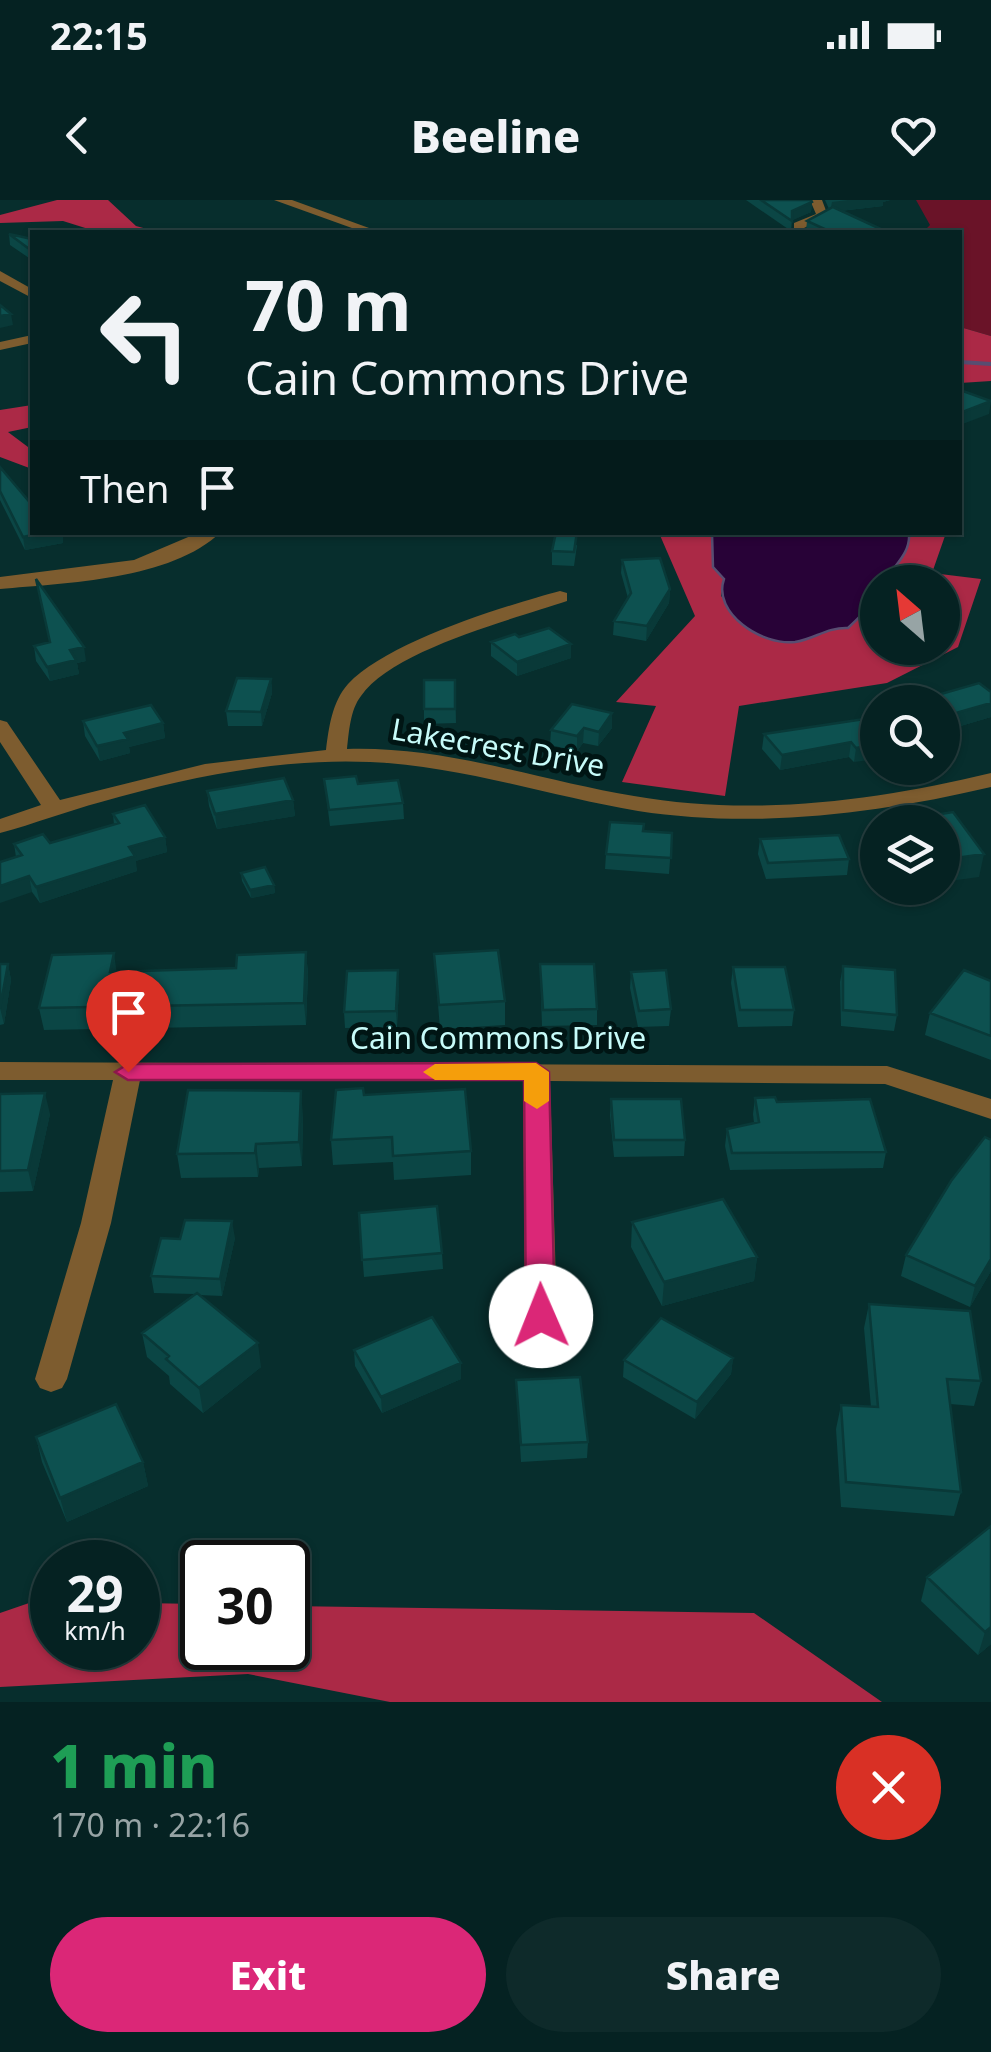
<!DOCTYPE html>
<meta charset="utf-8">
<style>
body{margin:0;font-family:"Noto Sans",sans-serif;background:#0e2a2a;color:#f1f3f6;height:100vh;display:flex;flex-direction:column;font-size:38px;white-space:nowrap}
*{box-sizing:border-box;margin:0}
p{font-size:32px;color:#97a4a5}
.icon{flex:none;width:55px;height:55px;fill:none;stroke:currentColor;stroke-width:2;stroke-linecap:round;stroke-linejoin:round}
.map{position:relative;height:1502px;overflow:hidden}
.sheet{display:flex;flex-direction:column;background:#052222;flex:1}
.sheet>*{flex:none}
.banner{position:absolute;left:30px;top:30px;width:932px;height:305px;border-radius:0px;box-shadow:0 2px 8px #0004,0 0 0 2px #263f40;background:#052222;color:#f1f3f6;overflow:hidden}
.needle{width:65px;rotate:332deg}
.tools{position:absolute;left:860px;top:365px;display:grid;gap:20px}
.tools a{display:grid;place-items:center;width:100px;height:100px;border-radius:50%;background:#052222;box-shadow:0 2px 8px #0004,0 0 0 2px #263f40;font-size:50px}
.speed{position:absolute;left:30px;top:1340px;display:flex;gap:20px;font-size:50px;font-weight:700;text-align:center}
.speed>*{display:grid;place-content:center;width:130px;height:130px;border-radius:50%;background:#052222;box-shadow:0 2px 8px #0004,0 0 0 2px #263f40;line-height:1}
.speed small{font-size:25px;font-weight:400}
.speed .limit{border:5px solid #111;border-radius:15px;background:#fff;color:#111}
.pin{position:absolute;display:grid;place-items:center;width:85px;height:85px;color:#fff;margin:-102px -42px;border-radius:50% 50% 50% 0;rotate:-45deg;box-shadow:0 0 10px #0007}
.pin .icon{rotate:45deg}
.me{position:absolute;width:110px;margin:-55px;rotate:359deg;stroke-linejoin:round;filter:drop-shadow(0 0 8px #0008)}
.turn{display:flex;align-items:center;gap:35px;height:210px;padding:0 50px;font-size:45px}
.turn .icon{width:130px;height:130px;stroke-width:2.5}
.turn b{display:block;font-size:70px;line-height:85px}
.then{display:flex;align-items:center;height:95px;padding:0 50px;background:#0003;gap:20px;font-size:38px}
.round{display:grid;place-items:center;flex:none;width:105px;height:105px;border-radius:52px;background:#0e2a2a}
.overview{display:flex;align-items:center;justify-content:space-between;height:170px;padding:0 50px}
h1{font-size:60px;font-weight:800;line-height:75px;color:#1e9e55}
.action{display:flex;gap:20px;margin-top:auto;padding:20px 50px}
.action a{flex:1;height:115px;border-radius:60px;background:#db2777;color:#fff;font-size:40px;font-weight:800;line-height:115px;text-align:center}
.action a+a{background:#0e2a2a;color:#f1f3f6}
.status{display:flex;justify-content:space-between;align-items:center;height:70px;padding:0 50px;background:#052222;direction:ltr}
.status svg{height:28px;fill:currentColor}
header{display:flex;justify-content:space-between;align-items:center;height:130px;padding:0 50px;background:#052222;font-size:45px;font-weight:800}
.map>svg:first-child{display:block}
</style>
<div class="status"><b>22:15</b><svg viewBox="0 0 49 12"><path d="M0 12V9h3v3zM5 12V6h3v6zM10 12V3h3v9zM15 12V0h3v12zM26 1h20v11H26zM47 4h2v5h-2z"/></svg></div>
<header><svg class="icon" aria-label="back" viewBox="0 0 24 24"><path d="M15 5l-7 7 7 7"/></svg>Beeline<svg class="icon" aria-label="heart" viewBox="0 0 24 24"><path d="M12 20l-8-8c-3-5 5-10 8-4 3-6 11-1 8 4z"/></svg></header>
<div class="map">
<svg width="991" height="1502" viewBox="0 0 991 1502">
<rect width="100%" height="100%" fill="#072e2d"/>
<path fill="#6a1328" d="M916,0h75v136l-31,-9v-95h-37l7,-7z"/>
<path fill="#ab2946" d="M57,0h51l28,26 22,6h-60l-35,-11 -63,2v-8z
M960,127l31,9v45l-31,2z
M32,205v22l-24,5 24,18v19l-32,-12v-47z
M659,333h53l12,46 -3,17c26,26 46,58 89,42 15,-6 22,-10 38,-10l29,-35 1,55h64v-66h-58l26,-42 -1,-7h37l-14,40 49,6 -23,68 -71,36 -148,23 -14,90 -103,-14 34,-76 -40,-4 79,-86z
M32,1402h20v46h86v-45l64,1v44h86v-42l466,7 128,89h-492l-142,-28 -248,13v-74z"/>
<path fill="#280237" stroke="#584d71" stroke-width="2.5" d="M712,333l197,-1c2,22 -15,33 -25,50h-6c0,21 -16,32 -30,46 -21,-1 -33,11 -53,14 -33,4 -83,-29 -71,-63l-11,-12z"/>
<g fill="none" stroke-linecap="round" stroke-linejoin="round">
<path stroke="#584d71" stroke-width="4" d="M960,162l31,2"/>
<path fill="#7d5c2f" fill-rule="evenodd" d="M274,0h18l88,32h-17z
M810,0h12l6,16 -26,13h-8v-6l22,-9z
M0,71l32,18v9l-32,-17z
M32,135v8l-32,7v-8z
M200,332h21c-50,48 -155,51 -221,57v-12l134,-17z
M560,391l7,2v8c-53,18 -175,49 -206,95 -11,14 -12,36 -14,53 99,-3 191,31 287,47 118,21 241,5 357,-23v14c-115,27 -235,42 -353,24 -90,-15 -176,-45 -268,-49 -89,-4 -183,15 -269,40 -34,9 -67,22 -101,31v-14l41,-14 -41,-63v-22l7,2 53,78 145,-36 121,-14c3,-23 6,-48 22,-66 39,-42 156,-78 212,-93z
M0,862l887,4 104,33v20l-106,-35 -335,-3 7,235 -5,9 -11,3 -11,-3 -5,-9 -2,-235 -383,-1 -29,143 -44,156 -5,9 -11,4 -11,-4 -5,-9 46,-156 32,-143h-113z"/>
</g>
<path fill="#0b4645" d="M746,0h65l1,2 -1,10 -19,8 -1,11z
M825,0h65l-7,2v4l-43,5 45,20v1l-79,-1 1,-10 22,-12z
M9,34l23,5v21l-22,-15z
M0,267l32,65h30l1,11 -38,7 -25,-50z
M577,345l-3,21 -22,-1v-14z
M622,360l48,29 -1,14 -23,38 -33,-6 1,-14 14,-23 -7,-25z
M519,437l52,7v14l-54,18 -26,-20v-14z
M34,446l52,15 -9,2 2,11 -29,7 -14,-20z
M271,479l1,14 -10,33h-34l-2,-15z
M455,480l1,43 -32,1v-15z
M991,492v25l-44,13 -5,-3v-25h-16l1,-4z
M572,504l40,24 -14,18 -15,-3 -6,8 -27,-6 1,-15z
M878,517l-24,45 -5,-5 -69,13 -18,-21 2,-15z
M83,521l80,2 2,15 -36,9 1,6 -30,8 -15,-25z
M324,579l34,5 45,19 1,16 -74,7z
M207,591l86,9 2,16 -78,13 -8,-23z
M113,614l52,23 2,15 -32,9 2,10 -97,32 -8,-11 -16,-35 -2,-13 36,-1 64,-18z
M643,631l29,2 -3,41 -64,-5 1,-15z
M760,639l89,20 -2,16 -81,4 -8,-25z
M241,673l33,12 1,8 -24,5 -9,-17z
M306,752l2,22 -2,51 -262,5 -5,-22 78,-36 119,-4z
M434,754l71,47v24l-65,4z
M0,764h8l3,16 -7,44 -4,1z
M540,764l57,45v16l-55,1z
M843,766l54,49 -3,16 -53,-5 -1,-44z
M733,767l61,43 -2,16 -54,1 -7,-44z
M631,772l40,37 -2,17 -31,1 -8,-39z
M991,781v79l-66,-25 5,-22z
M399,786l-2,41 -52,1 -1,-16z
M0,894l50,20 -17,77 -33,1z
M364,895l107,56v24l-77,5 -1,-18 -60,3 -2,-25z
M755,898l22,4 109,50 -3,16 -153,2 -5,-24 2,-17 27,-6 -1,-9z
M611,899l74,41 -1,16 -70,1 -4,-42z
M303,916l-1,50 -43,2 -1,9 -77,1 -4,-24z
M991,940v131l-21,36 -69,-31 5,-21z
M359,1013l83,40 1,16 -79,8z
M632,1022l125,35 -3,24 -92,25 -31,-59z
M235,1038l-13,58 -23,-1 62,72 -58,46 -33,-29 -1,-8 -22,-19 -5,-24 52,-39 -40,-1 -3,-17 29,-37z
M869,1104l112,77 -7,25 -24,-2 11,88 -7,24 -113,-9 -5,-78 5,-24 30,2 -7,-79z
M354,1150l107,29 -79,34 -27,-47z
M733,1158l-2,16 -36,45 -72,-42 1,-17z
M516,1180l72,62 -1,16 -66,4z
M36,1237l107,25 5,24 -81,36 -25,-60z
M991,1326v118l-13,11 -57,-54 6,-24z"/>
<path fill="#093938" d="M848,0h42l-7,2v4l-53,6 2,-10z
M812,2l-1,10 -20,9 1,-10z
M11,114l2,11 -13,3v-12z
M991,201l-2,13 -29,11v-12z
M47,332h15l1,11 -38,7 -2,-13z
M670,389l-1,14 -23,38 1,-15z
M571,444v14l-54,18v-14z
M84,447l2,14 -9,2 2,11 -29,7 -3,-14 23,-17z
M271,479l1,14 -10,33 -1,-14z
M991,503v14l-44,13 2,-15z
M612,513v15l-14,18 1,-14z
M163,523l2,15 -36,9 1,6 -30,8 -3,-15 27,-13z
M584,528l-1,15 -6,8v-15z
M851,542l-2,15 -69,13 2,-15z
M878,544v15l-24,3 2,-14z
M293,600l2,16 -78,13 -2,-15z
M165,637l2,15 -31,9 1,10 -97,32 -4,-16 93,-40z
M984,654l-5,23 -37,5v-22z
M29,676l3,16 -32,11v-17z
M274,685l1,8 -24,5 -1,-8z
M306,752l2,22 -2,51 -2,-22z
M114,753l3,22 -7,-3z
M8,764l3,16 -7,44 -4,-16z
M398,770l1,16 -2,41 -1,-16z
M301,891l2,25 -1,50 -3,-24z
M45,893l5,21 -17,77 -5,-21z
M256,944l3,24 -1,9 -3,-24z
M232,1021l3,17 -13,58 -2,-17z
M757,1057l-3,24 -92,25 2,-24z
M991,1059v12l-21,36 5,-21z
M258,1143l3,24 -58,46 -4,-25z
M733,1158l-2,16 -36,45 2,-17z
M461,1163v16l-79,34 -1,-16z
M143,1262l5,24 -81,36 -7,-24z
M991,1427v17l-13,11 7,-23z"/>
<path fill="#0d5150" stroke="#093938" stroke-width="2.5" d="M761,0h50l1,2 -20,9v10z
M833,7l52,24 -54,1 -24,-11z
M9,34l23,5v12z
M0,105l11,9 -11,2z
M960,190l31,11 -31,12z
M0,267l32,38v27h15l-24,5 -23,-46z
M556,332h21l-3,20 -22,-1z
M660,358l10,31 -23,37 -33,-5 17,-28 -9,-33z
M36,379l48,68 -14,3 6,10 -29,7 -13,-21 16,-4z
M549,428l22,16 -54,18 -26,-20 24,-8 4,3z
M237,478l34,1 -10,33 -35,-1z
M424,480h31v29h-31z
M979,483l12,9v11l-42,12 -7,-5v-8h-9l-6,-4z
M572,504l40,9 -13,19 -15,-4 -7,8 -26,-6z
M151,505l12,18 -39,10 4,6 -31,7 -14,-25z
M878,517v27l-22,4 -5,-6 -69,13 -18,-21z
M356,576l2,8 40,-4 5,23 -74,7 -5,-31z
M284,578l9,22 -78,14 -8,-23z
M145,605l20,32 -36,10 6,9 -99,31 -7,-11 -29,10v-24l22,-7 -8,-11 29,-10 7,9 69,-20 -6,-9z
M953,612l31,42 -42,6v-38h-16l-4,-5z
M610,622l34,2 -1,7 29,2 -1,25 -65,-4z
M839,635l10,24 -81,4 -8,-24z
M265,667l9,18 -24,5 -9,-17z
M498,750l7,51 -66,4 -5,-51z
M306,752l-2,51 -265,5 13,-53 62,-2 -4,19 126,-4 1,-13z
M0,764h8l-8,44z
M540,764h54l3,45 -54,1z
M843,766l52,4 2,45 -54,-5z
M733,767h52l9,43h-54z
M398,770l-2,41 -52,1 3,-41z
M666,770l5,39 -32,2 -8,-39z
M964,770l27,11v55l-61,-23z
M363,888l1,7 101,-6 6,62 -78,5 -1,-19 -61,3 5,-50z
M188,890l113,1 -2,51 -43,2 -1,9 -78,1z
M45,893l-17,77 -28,1v-77z
M775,897l2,5 93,-3 16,53 -154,1 -5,-24 32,-7 -4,-24z
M611,899h70l4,41h-71z
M985,937l6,3v119l-16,27 -69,-31 45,-74z
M723,999l34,58 -93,25 -32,-60z
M437,1006l5,47 -80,7 -3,-47z
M185,1020l47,1 -12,58 -69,-3 10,-38 19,1z
M197,1093l61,50 -59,45 -33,-29 3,-3 -27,-23z
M869,1104l101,7 11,70 -34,-2 14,113 -115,-10 -5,-77 37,2z
M432,1117l29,46 -80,34 -27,-47z
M661,1118l72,40 -36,44 -73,-42z
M580,1177l8,65 -67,3 -5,-65z
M116,1204l27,58 -83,36 -24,-61z
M991,1326v101l-6,5 -58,-55z"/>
<path fill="#db2777" stroke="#8e194d" stroke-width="2.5" d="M536,863l13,9 6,244 -4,8 -10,3 -10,-3 -5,-8 -2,-236h-396l-13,-8 13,-8z"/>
<path fill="#f59e0b" d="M536,863l13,9v29l-12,8 -13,-8v-21h-89l-12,-8 12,-8z"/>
<g text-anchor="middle" stroke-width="10" stroke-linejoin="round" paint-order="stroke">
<g font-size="30" fill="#c7fbf9" stroke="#001514">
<text transform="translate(498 548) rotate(10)" y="10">Lakecrest Drive</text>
<text x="498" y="849">Cain Commons Drive</text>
</g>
</g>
</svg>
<div class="tools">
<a><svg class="needle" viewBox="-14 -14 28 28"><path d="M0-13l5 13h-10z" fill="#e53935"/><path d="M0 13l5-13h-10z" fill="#97a4a5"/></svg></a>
<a><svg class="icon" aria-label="search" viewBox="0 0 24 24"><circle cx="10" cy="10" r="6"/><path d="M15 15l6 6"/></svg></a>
<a><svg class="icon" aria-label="layers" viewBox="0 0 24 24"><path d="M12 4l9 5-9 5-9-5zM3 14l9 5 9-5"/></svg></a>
</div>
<div class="speed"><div>29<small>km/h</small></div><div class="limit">30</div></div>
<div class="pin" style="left:128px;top:872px;background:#d93025"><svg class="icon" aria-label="arrive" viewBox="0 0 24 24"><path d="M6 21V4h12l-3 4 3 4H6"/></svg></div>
<svg class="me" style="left:541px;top:1116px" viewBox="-20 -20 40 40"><circle r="19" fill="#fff"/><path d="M0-13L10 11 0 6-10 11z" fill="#db2777"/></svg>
<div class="banner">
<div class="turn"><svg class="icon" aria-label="left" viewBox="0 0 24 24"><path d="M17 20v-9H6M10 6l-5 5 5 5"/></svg><div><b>70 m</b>Cain Commons Drive</div></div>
<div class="then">Then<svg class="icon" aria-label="arrive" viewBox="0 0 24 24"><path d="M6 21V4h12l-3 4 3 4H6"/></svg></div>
</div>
</div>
<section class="sheet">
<div class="overview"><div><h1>1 min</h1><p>170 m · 22:16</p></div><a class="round" style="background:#d93025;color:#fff"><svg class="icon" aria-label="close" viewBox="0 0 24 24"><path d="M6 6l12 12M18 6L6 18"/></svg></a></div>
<div class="action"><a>Exit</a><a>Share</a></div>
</section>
